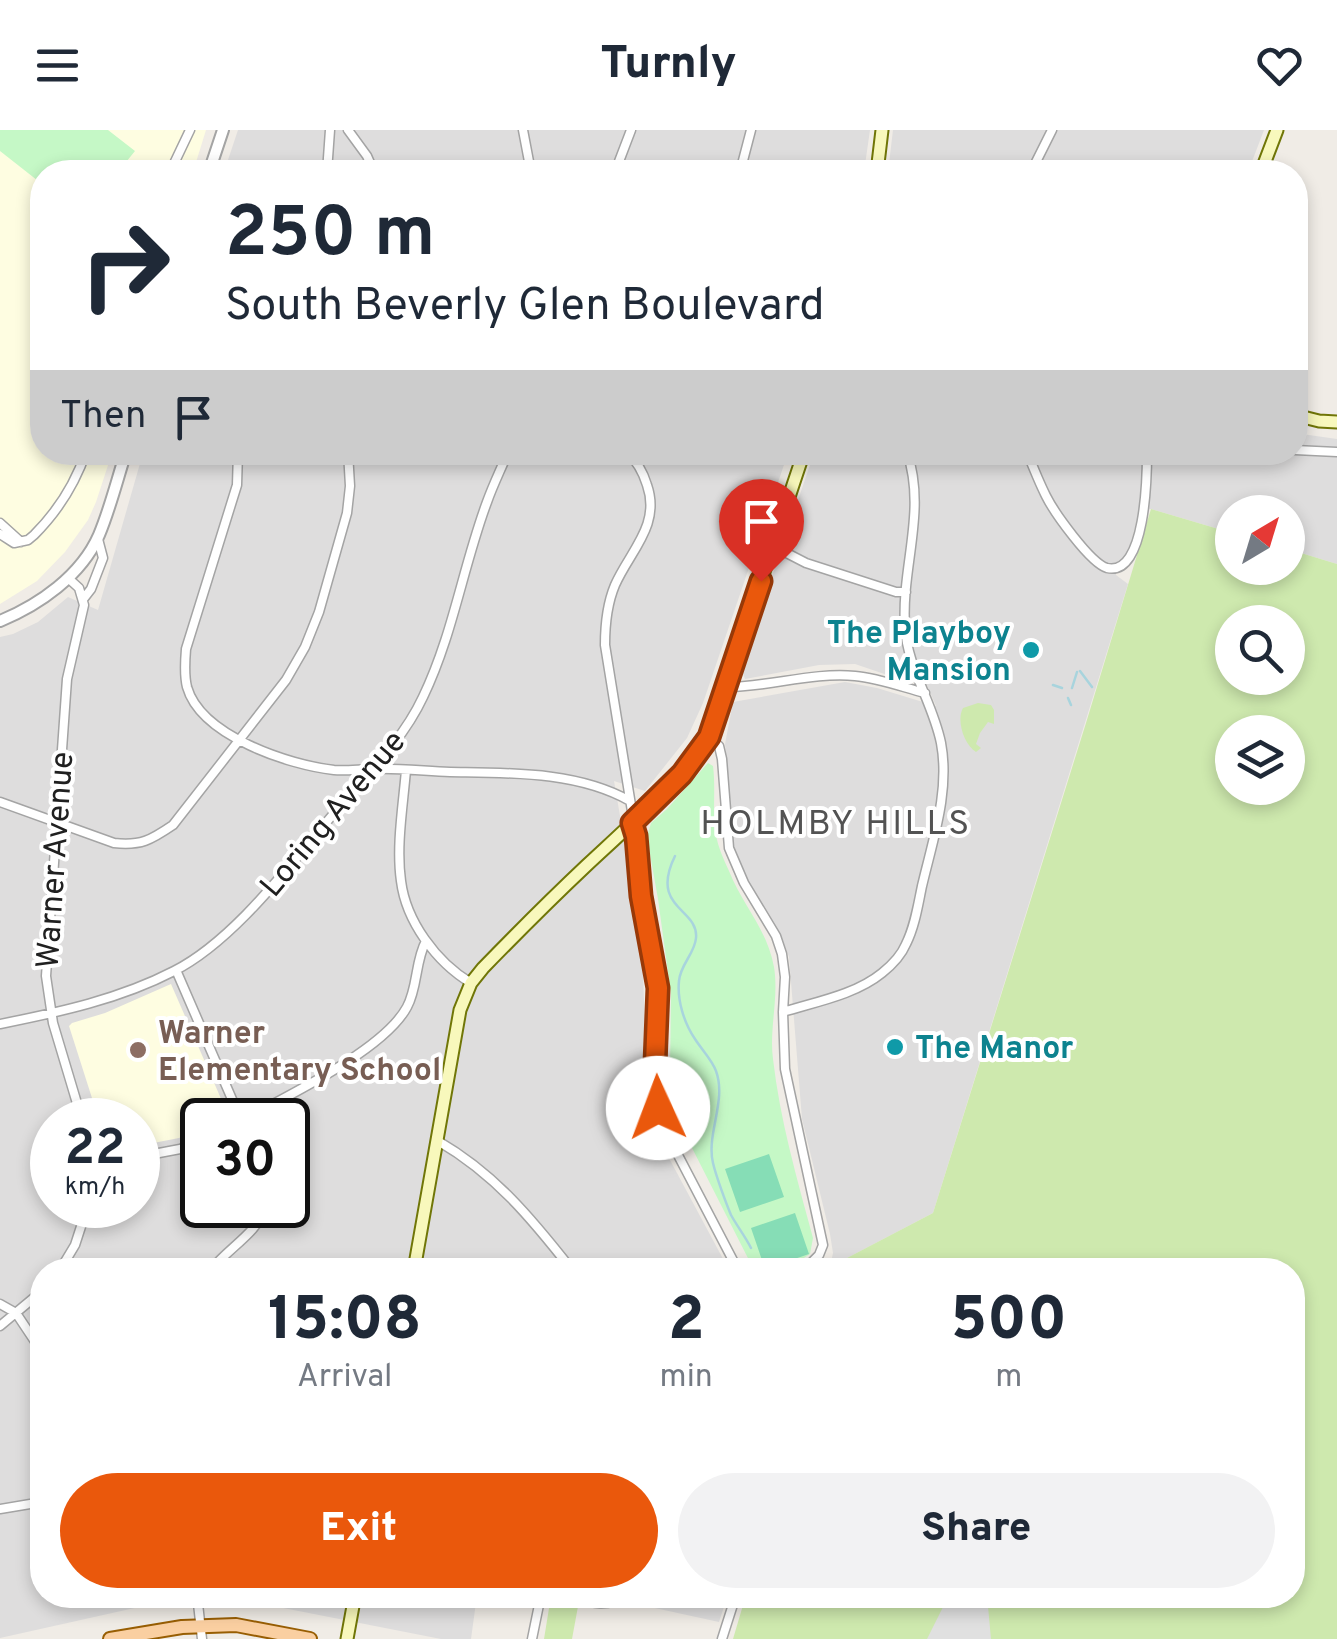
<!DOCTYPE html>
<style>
body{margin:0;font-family:Overpass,sans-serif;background:#f2f2f3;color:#1f2937;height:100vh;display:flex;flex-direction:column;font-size:38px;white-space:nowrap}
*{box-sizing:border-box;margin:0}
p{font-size:32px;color:#747a83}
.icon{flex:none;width:55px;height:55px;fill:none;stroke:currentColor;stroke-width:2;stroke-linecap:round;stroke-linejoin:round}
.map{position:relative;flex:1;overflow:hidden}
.side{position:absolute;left:30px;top:1128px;width:1275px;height:350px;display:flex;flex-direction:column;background:#fff;border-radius:40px;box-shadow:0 5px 15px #0003}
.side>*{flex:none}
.banner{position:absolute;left:30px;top:30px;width:1278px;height:305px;border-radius:40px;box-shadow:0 5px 15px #0003;background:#fff;color:#1f2937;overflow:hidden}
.needle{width:65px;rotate:38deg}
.buttons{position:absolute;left:1215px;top:365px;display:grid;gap:20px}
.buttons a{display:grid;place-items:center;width:90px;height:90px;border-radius:50%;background:#fff;box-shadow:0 5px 15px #0003;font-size:50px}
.speed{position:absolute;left:30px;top:968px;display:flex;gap:20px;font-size:50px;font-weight:700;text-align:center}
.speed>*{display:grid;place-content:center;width:130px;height:130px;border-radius:50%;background:#fff;box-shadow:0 5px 15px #0003;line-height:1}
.speed small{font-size:25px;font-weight:400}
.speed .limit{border:5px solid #111;border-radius:15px;background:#fff;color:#111}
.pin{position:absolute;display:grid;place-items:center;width:85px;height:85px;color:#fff;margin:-102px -42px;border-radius:50% 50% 50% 0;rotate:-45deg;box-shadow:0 0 10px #0007}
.pin .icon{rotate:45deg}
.me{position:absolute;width:110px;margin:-55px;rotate:358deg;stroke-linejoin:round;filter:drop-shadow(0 0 8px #0008)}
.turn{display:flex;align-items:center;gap:35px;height:210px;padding:0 30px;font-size:45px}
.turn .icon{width:130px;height:130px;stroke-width:2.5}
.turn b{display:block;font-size:70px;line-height:85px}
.then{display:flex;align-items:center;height:95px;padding:0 30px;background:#0003;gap:20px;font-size:38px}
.eta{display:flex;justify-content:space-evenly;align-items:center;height:170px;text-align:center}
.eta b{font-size:60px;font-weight:800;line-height:70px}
.primary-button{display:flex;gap:20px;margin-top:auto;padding:20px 30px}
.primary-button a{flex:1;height:115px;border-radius:60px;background:#ea580c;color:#fff;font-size:40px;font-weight:800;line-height:115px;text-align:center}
.primary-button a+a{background:#f2f2f3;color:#1f2937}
header{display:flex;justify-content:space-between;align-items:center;height:130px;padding:0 30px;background:#fff;font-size:45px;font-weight:800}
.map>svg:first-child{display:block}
</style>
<header><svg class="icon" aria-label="menu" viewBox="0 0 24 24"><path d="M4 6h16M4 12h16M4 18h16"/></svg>Turnly<svg class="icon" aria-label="heart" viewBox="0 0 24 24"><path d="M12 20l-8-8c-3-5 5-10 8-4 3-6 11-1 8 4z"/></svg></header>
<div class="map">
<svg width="1337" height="1509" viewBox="0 0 1337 1509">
<rect width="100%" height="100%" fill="#f0ece6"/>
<path fill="#dedddd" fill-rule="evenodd" d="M238,0h632l-6,42h-640z
M893,0h371l-16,42h-360z
M1295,303l42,6v125l-49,-15v-37h-56v21l-81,-24h-11l-12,43 -4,6 -9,5 1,12 12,9 -195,629 -103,54 3,-14 -3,-19 -28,-115 -13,-162 -9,-24 -34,-53 -13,-33 -8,-103 8,-42 112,-20 32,6 59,18 -14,-32 -14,8 -53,-18 -36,1 -74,14 -4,-11 73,-215 481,-1z
M143,323h645l-85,250 -16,35 -42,53 -31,-10 28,162 6,176 81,151h-687v325h435l-6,44h-30l-214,-42 -52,2 -175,39v-1001l13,-3 25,-12 30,-25 30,13zM52,990h86v85h-86zM202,990h86v85h-86z
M595,1465h133l-9,27z"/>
<path fill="#fefde1" d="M0,0h206l-13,42h-151v280l70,1 -16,49 -8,18 -23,32 -28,29 -37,23z
M171,854l58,133 -7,3h-20v9l-4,1 -19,8 -41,8v-26h-39l-30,-94 3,-3 33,-10z"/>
<path fill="#cee9ae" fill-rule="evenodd" d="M1151,379l81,24v35h56v-19l49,15v1075h-604l13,-44h546v-325h-468l109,-57 153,-490zM1232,492h56v56h-56zM1232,602h56v56h-56z
M978,573l13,2 3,5v14l-6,-2 -8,11 -4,11 5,4 -5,4c-12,-7 -20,-32 -13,-44z
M551,1466l28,5 -7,38h-28z"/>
<path fill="#c5f8c6" d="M0,0h108l27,21 -17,21h-9l-10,-7 -6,7h-51v12l-42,-33z
M708,633l5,3c3,23 -1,47 3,69 2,12 8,25 13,36 14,35 38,58 45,96 5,31 -5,62 -1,92 7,61 24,120 40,179l-3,16 -25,16h-31l-65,-128 -14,-38 -5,-34 1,-76 -13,-95 -11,-62 4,-14 16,-14z"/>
<path fill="#86ddb6" d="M769,1024l15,43 -44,15 -15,-43z
M795,1083l14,41 -44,15 -14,-41z"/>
<path fill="#e0e0e0" d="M949,1465h38l4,44h-64z"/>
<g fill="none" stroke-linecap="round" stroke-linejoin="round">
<path stroke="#a8d4dd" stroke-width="2.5" d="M1080,541l12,16
M1053,555l9,3
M1072,558l5,-16
M1068,568l3,7
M675,726c-26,53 24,52 21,82 -1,15 -16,27 -17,43 -2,19 5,42 16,58 7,11 17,21 21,32 11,30 -10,63 -3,92 3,13 13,40 18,52 6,11 14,21 20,33"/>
<g stroke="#a4a4a4" stroke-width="11">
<path id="minor" d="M348,0l19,26 7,16
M523,0l8,42
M170,42l20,-42
M327,42l3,-42
M615,42l16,-42
M740,42l11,-42
M1031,42l21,-42
M1295,320l42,2
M238,322l-1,33 -51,164c-1,12 -2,26 1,38 14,49 102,78 147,83 13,1 26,-1 39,-1 25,-1 51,2 77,3 59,1 127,-1 180,29
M627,322c11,10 16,20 20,33 14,40 -17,66 -32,100 -8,19 -10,39 -10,60l31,191 5,60 17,91 -3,102 3,19 9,26 71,136
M1027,322c6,15 12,30 19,44 8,16 44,67 61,72 39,9 40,-93 40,-116
M0,393l21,19
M0,404l14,9 14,-3 6,-5c23,-23 41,-51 52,-83
M773,416l33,17 90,29h10
M68,448l11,10 5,17 -17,74 -21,297 7,47 29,97
M84,468l7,-9 12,-31 -5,-19
M726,557c43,0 86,-15 129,-11 23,2 47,11 70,17
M709,607l10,9 3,13 7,89 15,35 32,53 6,18 3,23 -2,35 2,57 38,176 -4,10 -15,15
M406,640c-3,36 -10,76 -5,111 5,40 35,81 70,102
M0,672l114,41c27,3 37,-3 59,-18l113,-145 19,-33 14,-35 28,-99 3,-27 -2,-34
M176,840l65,150
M783,882c32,-10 72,-17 99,-39 10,-8 19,-17 24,-29 9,-18 12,-39 16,-58 11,-47 28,-95 19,-143 -8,-40 -34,-76 -36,-116 -4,-61 22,-115 2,-175
M0,894c60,-12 120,-25 174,-53 61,-31 117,-108 162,-160 30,-35 67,-71 87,-114 30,-62 40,-131 64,-195 6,-17 14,-33 21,-50
M243,990c44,-24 141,-70 164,-113 11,-20 8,-46 19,-66
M438,1011c57,33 94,78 134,129
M138,1027l42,-8 22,-8
M60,1140l15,-25 13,-40
M211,1140c18,-23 46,-36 56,-65
M0,1174l16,9 26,39
M0,1196l42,-35
M0,1379l42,-7
M197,1465l5,44
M563,1465c20,5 44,16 61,0
M532,1509l9,-44
M722,1509l14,-44"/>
</g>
<g stroke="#a4a4a4" stroke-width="14">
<path id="tertiary" d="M209,42l14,-42
M0,491c39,-16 81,-45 99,-86 11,-26 18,-55 27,-83"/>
</g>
<g stroke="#707607" stroke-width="15">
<path id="secondary" d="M877,42l5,-42
M1261,42l16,-42
M1295,285l24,6 18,1
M414,1140l46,-260 11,-27 12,-15c34,-35 69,-70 104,-103 44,-41 88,-79 122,-128l95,-285
M347,1509l8,-44"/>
</g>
<g stroke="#985e03" stroke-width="16">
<path id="primary" d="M110,1509l72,-12 54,-2 74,14"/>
</g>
<use href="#minor" stroke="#fff" stroke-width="8"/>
<use href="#tertiary" stroke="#fff" stroke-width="10"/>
<use href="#secondary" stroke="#f8f8bc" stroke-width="11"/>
<use href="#primary" stroke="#facfa1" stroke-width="12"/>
</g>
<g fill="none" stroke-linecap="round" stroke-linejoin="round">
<g stroke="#983908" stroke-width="25">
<path id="route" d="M658,978l-4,-19 4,-101 -17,-92 -5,-60 -4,-13 50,-49 27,-37 52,-156"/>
</g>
<use href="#route" stroke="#ea580c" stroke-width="18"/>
</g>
<g fill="#0f9aa8" stroke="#fff" stroke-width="4">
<circle cx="1031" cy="520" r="10"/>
<circle cx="895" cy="917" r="10"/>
</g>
<circle fill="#8d6e63" stroke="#fff" stroke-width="4" cx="138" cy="920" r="10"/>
<g text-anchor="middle" stroke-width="8" stroke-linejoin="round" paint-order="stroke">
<g font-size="32" font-weight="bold" fill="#0d838f" stroke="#fff" text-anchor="end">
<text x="1011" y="513">The Playboy<tspan x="1011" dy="37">Mansion</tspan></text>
<text x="915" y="928" text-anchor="start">The Manor</text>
</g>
<g font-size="32" fill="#202020" stroke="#fff">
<text transform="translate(332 683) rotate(-50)" y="11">Loring Avenue</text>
<text transform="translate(54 730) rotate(-86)" y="11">Warner Avenue</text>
</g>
<g font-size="32" font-weight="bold" fill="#785e54" stroke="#fff" text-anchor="start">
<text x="158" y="913">Warner<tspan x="158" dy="37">Elementary School</tspan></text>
</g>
<g font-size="35" letter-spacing="2.5" fill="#535353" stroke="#fff">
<text x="836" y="704">HOLMBY HILLS</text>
</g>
</g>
</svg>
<div class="buttons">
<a><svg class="needle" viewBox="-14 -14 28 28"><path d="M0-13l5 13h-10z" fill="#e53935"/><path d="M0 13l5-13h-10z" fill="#747a83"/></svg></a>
<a><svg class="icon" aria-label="search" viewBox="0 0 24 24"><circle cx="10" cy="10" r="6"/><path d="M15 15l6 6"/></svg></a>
<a><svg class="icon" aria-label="layers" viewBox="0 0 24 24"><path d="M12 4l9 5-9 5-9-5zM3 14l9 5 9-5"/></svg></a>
</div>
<div class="speed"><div>22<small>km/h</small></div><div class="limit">30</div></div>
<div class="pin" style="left:761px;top:451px;background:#d93025"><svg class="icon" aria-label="arrive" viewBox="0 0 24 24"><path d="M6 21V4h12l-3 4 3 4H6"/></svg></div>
<svg class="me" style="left:658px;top:978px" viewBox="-20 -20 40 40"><circle r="19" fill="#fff"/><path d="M0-13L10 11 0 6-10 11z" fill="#ea580c"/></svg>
<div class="banner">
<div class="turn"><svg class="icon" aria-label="right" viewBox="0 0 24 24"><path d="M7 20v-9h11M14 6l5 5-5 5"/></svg><div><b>250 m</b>South Beverly Glen Boulevard</div></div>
<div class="then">Then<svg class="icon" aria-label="arrive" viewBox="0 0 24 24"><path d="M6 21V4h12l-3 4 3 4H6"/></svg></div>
</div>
<section class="side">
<div class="eta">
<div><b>15:08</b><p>Arrival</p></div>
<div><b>2</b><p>min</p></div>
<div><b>500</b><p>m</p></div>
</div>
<div class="primary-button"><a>Exit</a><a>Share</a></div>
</section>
</div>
